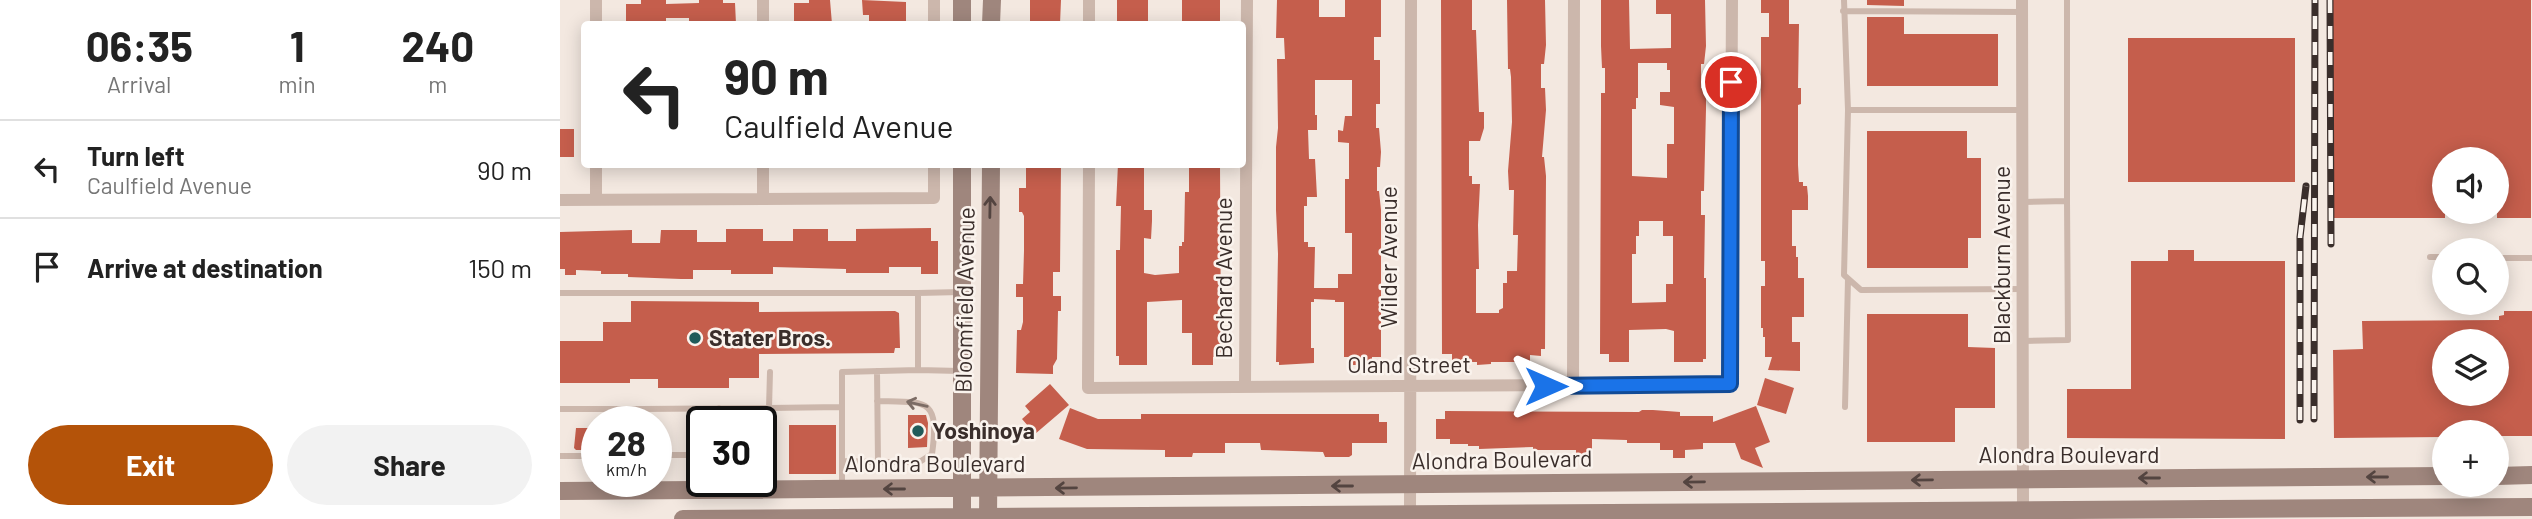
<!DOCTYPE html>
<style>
body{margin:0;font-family:Barlow,sans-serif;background:#f2f2f2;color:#222;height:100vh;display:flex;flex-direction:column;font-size:26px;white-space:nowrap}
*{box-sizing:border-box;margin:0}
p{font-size:23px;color:#767676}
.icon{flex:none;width:38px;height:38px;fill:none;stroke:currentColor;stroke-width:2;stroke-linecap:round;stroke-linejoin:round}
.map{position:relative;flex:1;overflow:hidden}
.drawer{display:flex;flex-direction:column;background:#fff;width:560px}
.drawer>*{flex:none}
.hud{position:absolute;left:21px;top:21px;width:665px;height:147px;border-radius:7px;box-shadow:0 4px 18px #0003;background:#fff;color:#222;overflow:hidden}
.fabs{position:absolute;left:1872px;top:147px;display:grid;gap:14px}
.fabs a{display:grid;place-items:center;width:77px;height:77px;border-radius:50%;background:#fff;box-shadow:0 4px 18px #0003;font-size:35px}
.speed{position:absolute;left:21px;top:406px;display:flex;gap:14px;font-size:35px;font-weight:700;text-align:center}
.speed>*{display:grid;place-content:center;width:91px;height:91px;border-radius:50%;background:#fff;box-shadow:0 4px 18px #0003;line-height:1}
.speed small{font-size:18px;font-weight:400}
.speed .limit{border:4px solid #111;border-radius:10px;background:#fff;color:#111}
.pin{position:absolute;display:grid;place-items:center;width:60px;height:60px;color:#fff;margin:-30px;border:4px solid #fff;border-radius:50%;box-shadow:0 2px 7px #0007}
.me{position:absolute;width:77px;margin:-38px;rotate:90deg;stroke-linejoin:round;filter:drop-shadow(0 0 5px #0008)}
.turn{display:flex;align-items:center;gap:24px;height:147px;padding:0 28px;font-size:32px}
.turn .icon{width:91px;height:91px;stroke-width:2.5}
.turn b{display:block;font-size:49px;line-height:60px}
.eta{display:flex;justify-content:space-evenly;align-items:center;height:119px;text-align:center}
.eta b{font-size:42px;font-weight:700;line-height:49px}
.cta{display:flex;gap:14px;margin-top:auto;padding:14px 28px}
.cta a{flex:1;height:80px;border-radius:42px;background:#b45309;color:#fff;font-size:28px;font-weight:700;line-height:80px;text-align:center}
.cta a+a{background:#f2f2f2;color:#222}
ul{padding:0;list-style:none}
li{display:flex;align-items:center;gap:21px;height:98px;padding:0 28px;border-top:2px solid #e0e0e0}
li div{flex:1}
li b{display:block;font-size:26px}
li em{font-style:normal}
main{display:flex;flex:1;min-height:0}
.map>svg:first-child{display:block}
</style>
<main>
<section class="drawer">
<div class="eta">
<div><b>06:35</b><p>Arrival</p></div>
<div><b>1</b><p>min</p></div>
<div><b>240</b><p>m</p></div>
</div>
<ul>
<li><svg class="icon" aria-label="left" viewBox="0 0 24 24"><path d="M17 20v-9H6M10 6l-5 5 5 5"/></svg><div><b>Turn left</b><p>Caulfield Avenue</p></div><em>90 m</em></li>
<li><svg class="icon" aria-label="arrive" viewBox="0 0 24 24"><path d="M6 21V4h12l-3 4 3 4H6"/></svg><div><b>Arrive at destination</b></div><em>150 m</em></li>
</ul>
<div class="cta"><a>Exit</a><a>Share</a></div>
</section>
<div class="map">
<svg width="1972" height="519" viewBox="0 0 1972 519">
<rect width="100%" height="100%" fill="#f3e8e0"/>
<path fill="#c55e4c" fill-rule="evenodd" d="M81,0h25v4l33,-1v-3h24v3h12l1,21h-47v-6h-23v6h-40v-20h15z
M249,0h21l2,24h-38v-21h15z
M302,0l44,2v22h-37v-9h-6z
M470,0h31l-1,24h-30z
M557,0h31v24h-31z
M622,0h38v24h-38z
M717,0h42v17h26v-17h36v37h-7v23h6v44h-4v24h3l2,24 -1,15h-3v24h2l2,19v147h-9v8h-20l1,-8h-9v-55h-9v-2l-21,-1v3h-3v46h3v15l-35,2v-3h-3l2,-108 -2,-44v-63l2,-19 -1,-69h8l-1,-21h-8zM755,80h37v36h-7l-2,15 -5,-1v12l11,1v36h-4v54h7v41h-14v14h-24l1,-41h-7v-5h-4v-36h3v-9h10l-2,-38h-6l-1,-29h9v-15h-2z
M881,0h31v30h4l3,82h5v16l-4,13h-11v35h3v8h8l-2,41 1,44h-3v44h23v-3l4,-2v-25h4v-12h10l1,-36h-5l1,-45h-5l-1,-19 4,-49 -1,-45 -1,-8h-2l-1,-69h38l1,45 -2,19h-3v24h4l1,22 -4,47h2l2,19 -1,173h-4v7l-11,-1v7h-39v2l-14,1v-3h-25v-8h-10z
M1041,0h28l1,49 41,-1v-34h-15v-14h49l1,46 -2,18h-3v24h5v21l-2,82h-3v24h4l-1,63h2v81h-3v3h-29v-31l-8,-2 -37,1v32h-20v-8h-9l1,-242v-19h4v-25h-3l-1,-22zM1078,63h29v7h3v22h-10v13l14,2v37h-7v34l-35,-2v-67h4v-11h2zM1079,221h24v15h10v48h-7v18l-34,1v-49h4v-18h3z
M1201,0h28v24h10l-1,64h3v16l-3,1v60l1,17h4v4h4l1,10v14h-16v36h4v11h2v21h6v39h-12v25h8v29l-32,-1 4,-13h-7v-20h-2v-9h-2v-42h4v-25h-4v-224h8v-24h-8z
M1307,0h37v6l-37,-1z
M1773,0h198v218h-34v-59h-52v59h-112z
M1307,17h37v17h94v52h-131z
M1568,38h167v144h-167z
M0,129h14v28h-14z
M1307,131h100v27h14v80h-13v30h-101z
M466,164h35l-1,108h-7v24h8v15h-3l-1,48 -4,7v8l-37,-1 1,-43h4l2,-8v-25h-7v-13h7l1,-33v-35l-2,-4h-3v-24h7z
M558,164h26v46h8v11l-1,18 -7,-1v35l11,2 24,-2v-27h3v-4h2l1,-50h4v-28h31l1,193h-8v8h-21v-32h-10v-33l-35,2v63h-28v-9h-3v-106h4l1,-44h-5z
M371,228v13h7v33h-17v-7h-32v6h-43v-4l-73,-2v7h-42v-4h-38v9h-12l-53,-2v-3h-27v-3l-25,-1v5h-11v-6h-5v-37l72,-2v13h28l1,-13h36v12h29v-13h37v12h30v-12h35v12h28v-12z
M1608,250h26v11h91v178l-218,-1v-49h64v-128h37z
M71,301l128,1v10l136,-1 4,2 1,35h-5l-1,5 -135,1v24h-30v10h-71v-9h-28v4h-70v-42h43v-19h28z
M1944,311h28v125h-35v-4h-52v5l-111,1 -1,-88 30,-1 -1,-28 137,-1v-4l5,-1zM1885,341h52v53h-52z
M1307,314h101v33l27,1v60h-40v34h-88z
M1205,378l29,10 -8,26 -29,-9z
M490,384l19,21 -34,29 -13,-15 8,-7 -5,-6z
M1196,406l14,36 -15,6 8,20 -22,-9 -6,-16h-32v6l-18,1v8h-12v-8h-13v-7h-33v-3l-35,-1v15h-16v-4h-43v-3l-54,2v-3h-11v-2h-18v-5h-14v-20h9v-8l194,1 3,-2h11l27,2v4h33v6z
M510,408l28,11h43v-5h238v8h8v21h-35v12l-3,2h-24l-2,-5 -62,-2 -1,-7h-35v10h-32l-1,4h-27v-7l-78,-1 -28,-10z
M348,415h18l2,8 -1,24 -19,1z
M229,425h47v49h-47z
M16,428h21v22h-21l-2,-2z"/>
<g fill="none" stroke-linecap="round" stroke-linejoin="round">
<path stroke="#ccb7ac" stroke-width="6" d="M1284,0l4,110 -4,165 17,15 162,-1
M1283,11l179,1
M1288,110h175
M1507,201v-201
M1463,202l44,-1 1,139 -45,1
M1870,257h15
M1937,258h35
M0,293h358v77l-76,2v35l-73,1v46h-8
M358,293l43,-1
M358,370l42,1
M317,401c49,1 63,-4 55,53l-11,7 -8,1h-35
M282,407v79
M1285,407l3,-128
M159,408v14
M0,409h82v13
M82,409l127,-1 1,-36
M96,455h46
M0,456h37
M282,461l36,1 -1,-91"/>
<path stroke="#ccb7ac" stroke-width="12" d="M36,0v24
M1462,0l1,510
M203,24v-24
M374,24v-24
M529,24v-24
M36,164v36
M529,164l-1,224 642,-4 2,-384
M203,199v-35
M0,200l374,-2v-34
M1013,385l1,-385
M685,387l2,-387
M850,514l1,-514"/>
<path stroke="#9f867d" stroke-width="18" d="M402,24v-24
M431,24l1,-24
M402,164v355
M1937,476l35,-1
M0,491l1885,-15
M123,519l1849,-12
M428,519l3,-355"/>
<g stroke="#3a2e2b" stroke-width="7">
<path id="rail" d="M1770,0l1,244
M1754,419l1,-419
M1740,420v-183l6,-51"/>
</g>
<use href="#rail" stroke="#faf3ed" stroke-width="4.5" stroke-dasharray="13" stroke-linecap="butt"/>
</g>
<defs><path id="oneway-shaft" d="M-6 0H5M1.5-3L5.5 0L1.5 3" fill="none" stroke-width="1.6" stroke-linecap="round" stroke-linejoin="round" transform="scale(1.75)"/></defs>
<g stroke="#534440">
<use href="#oneway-shaft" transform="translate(430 207) rotate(-89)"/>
<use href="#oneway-shaft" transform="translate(1817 477) rotate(180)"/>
<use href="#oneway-shaft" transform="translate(1589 478) rotate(180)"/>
<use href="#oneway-shaft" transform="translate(1362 480) rotate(179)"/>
<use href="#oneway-shaft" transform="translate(1134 482) rotate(179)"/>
<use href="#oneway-shaft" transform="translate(782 486) rotate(180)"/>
<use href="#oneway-shaft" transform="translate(506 488) rotate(179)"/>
<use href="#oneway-shaft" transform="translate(334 489) rotate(180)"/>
</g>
<use stroke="#7c6c65" href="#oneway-shaft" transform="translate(357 404) rotate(-167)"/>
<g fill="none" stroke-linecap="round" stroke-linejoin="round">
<g stroke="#114b97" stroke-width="18">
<path id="route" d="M986,386l184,-2 1,-302"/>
</g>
<use href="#route" stroke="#1a73e8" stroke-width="12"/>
</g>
<g fill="#205b5a" stroke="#faf3ed" stroke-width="2.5">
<circle cx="135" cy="338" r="7"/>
<circle cx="358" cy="431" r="7"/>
</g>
<g text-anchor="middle" stroke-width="5" stroke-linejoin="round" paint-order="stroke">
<g font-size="23" fill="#3a2e2b" stroke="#faf3ed">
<text transform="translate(1442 255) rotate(-90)" y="8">Blackburn Avenue</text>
<text transform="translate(829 257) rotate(-90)" y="8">Wilder Avenue</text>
<text transform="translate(664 278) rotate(-90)" y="8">Bechard Avenue</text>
<text transform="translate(405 300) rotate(-89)" y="8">Bloomfield Avenue</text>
<text x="849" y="373">Oland Street</text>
<text x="1509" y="463">Alondra Boulevard</text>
<text transform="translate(942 460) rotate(-1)" y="8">Alondra Boulevard</text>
<text x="375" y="472">Alondra Boulevard</text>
</g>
<g font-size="23" font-weight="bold" fill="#3a2e2b" stroke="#faf3ed" text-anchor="start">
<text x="149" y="346">Stater Bros.</text>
<text x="372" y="439">Yoshinoya</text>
</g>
</g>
</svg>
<div class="fabs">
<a><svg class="icon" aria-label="sound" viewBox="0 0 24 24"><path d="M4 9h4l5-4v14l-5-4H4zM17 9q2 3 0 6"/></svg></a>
<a><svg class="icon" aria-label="search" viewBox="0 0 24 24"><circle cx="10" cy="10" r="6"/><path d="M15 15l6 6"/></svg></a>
<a><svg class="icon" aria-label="layers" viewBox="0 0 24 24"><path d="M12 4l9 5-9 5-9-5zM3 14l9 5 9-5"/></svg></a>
<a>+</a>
</div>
<div class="speed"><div>28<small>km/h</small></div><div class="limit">30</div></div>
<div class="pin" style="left:1171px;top:82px;background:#d93025"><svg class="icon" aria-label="arrive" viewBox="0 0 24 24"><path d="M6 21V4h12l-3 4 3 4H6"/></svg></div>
<svg class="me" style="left:986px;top:386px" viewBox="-20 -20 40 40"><path d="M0-17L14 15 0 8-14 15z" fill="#1a73e8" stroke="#fff" stroke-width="4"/></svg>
<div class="hud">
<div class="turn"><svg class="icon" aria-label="left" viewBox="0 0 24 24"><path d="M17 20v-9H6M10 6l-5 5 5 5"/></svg><div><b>90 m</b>Caulfield Avenue</div></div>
</div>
</div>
</main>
